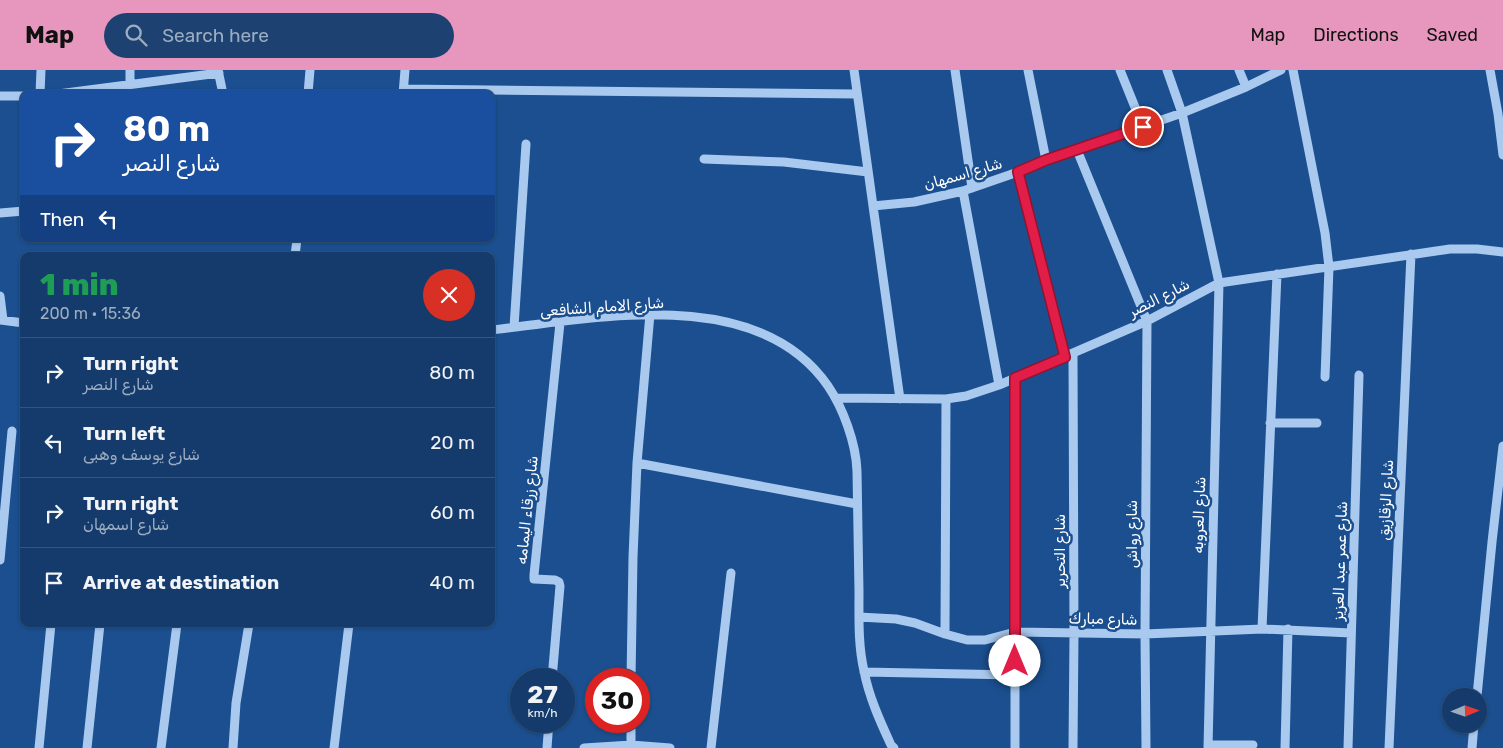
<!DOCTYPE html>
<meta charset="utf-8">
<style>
body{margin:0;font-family:Rubik,"Noto Sans Arabic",sans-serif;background:#1d4271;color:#f1f3f6;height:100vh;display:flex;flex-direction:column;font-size:19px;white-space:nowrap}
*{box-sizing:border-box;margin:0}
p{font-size:16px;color:#9dadc1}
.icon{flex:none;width:28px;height:28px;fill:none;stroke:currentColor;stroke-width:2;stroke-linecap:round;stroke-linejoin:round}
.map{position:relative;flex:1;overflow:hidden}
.details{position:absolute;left:20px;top:182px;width:475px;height:375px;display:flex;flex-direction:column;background:#143b6b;border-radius:10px;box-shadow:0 1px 4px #0004,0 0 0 1px #33557e}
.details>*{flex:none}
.guide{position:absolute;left:20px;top:20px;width:475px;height:152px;border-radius:10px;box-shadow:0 1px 4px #0004,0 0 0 1px #33557e;background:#1a4fa0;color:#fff;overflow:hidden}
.needle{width:32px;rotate:88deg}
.fabs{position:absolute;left:1442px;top:618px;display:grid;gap:10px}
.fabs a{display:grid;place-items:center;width:45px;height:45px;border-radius:50%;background:#143b6b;box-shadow:0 1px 4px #0004,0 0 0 1px #33557e;font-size:25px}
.speed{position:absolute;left:510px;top:598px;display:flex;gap:10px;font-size:25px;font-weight:700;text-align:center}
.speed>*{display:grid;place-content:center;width:65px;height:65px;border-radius:50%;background:#143b6b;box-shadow:0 1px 4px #0004,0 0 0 1px #33557e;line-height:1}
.speed small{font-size:12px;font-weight:400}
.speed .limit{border:8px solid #d22;background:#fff;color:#111}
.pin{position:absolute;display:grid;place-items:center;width:42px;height:42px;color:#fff;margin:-21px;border:2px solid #fff;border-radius:50%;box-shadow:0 1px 5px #0007}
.me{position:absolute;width:55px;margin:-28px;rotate:0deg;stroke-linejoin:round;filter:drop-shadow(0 0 4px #0008)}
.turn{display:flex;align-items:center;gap:18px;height:105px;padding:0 20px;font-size:22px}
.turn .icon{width:65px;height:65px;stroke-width:2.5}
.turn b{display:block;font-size:35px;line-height:42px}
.then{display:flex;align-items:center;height:48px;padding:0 20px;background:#0003;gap:10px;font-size:19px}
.round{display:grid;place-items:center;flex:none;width:52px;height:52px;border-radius:26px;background:#1d4271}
.headline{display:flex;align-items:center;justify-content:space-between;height:85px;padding:0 20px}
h1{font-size:30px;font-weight:800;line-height:38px;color:#1e9e55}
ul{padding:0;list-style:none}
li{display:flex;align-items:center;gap:15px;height:70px;padding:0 20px;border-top:1px solid #33557e}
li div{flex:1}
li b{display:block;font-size:19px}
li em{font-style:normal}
header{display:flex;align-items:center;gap:30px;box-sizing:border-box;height:70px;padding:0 25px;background:#e797bd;color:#111}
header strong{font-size:24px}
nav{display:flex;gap:28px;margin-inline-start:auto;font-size:18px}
.search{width:350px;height:45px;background:#1d4271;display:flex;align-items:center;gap:12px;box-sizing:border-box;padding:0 18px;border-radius:28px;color:#9dadc1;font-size:19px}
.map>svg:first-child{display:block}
</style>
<header>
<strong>Map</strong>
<div class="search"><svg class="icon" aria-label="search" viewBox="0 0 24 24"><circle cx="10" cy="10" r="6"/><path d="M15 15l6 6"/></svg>Search here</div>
<nav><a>Map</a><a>Directions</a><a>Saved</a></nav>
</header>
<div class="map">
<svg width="1503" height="678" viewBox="0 0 1503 678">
<rect width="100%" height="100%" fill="#1b4f8f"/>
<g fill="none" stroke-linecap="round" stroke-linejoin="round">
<path stroke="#a9c9ee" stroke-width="9" d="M218,0l5,24
M854,0l46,329
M955,0l17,118
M1028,0l18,90
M1120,0l23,57
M1167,0l15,43 37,170 -11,465
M1239,0l7,17
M1293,0l32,163 4,34 -4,110
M1490,0l8,44 5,41
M130,14v-14
M404,19l453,5
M40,24l1,-24
M58,24l161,-21
M308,24l2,-24
M403,24l2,-24
M0,26h24
M1077,80l70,171 -2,313 1,114
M704,89l80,3 84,10
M1018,102l47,185
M963,121l36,194
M873,136l41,-4 49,-11 55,-19 28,-12 136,-47 64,-26 35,-17
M0,143l24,-2
M295,186l2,-17
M0,226l3,24
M0,250l24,3
M514,257l12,-183
M491,260c104,-12 267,-46 337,56 15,22 28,57 29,85 1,40 1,81 2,121 0,27 -1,53 5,79 5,26 16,50 27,74l3,3
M1015,309v369
M837,328l109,1 20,-3 33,-11 148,-64 72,-38 231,-34h27l26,3
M1270,353h47
M637,393l220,41
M0,490l12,-129
M859,547l37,2 19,4 30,11 22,6h18l30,-8 130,2 117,-5 89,4
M1262,559l15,-355
M945,564l1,-235
M864,602l151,3
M552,609l8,-93 -1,-4 -4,-2 -21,-1v-4l26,-252
M631,609l2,-122 4,-94 13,-149
M1477,626l15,-154 11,-96
M631,651v24
M1208,675h45
M39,678l12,-124
M87,678l13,-124
M161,678l16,-124
M233,678l3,-45 13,-79
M334,678l15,-124
M547,678l2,-27
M584,678l47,-3 39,3
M711,678l20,-175
M1073,678l1,-115 -1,-280
M1285,678l3,-119
M1348,678l11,-373
M1389,678l22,-494
M1472,678l2,-24"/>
</g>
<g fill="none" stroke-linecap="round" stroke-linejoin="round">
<g stroke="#92132f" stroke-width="12">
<path id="route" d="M1015,591v-283l50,-21 -47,-185 28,-12 97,-33"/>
</g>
<use href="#route" stroke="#e11d48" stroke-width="9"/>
</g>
<g text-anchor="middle" stroke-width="5" stroke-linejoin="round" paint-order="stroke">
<g font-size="15" fill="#fff" stroke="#1b4f8f">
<text transform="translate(963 104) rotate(-16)" y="5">شارع اسمهان</text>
<text transform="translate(1159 228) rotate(-27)" y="5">شارع النصر</text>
<text transform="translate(602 237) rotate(-4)" y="5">شارع الامام الشافعى</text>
<text transform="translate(1386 430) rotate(-87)" y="5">شارع الزقازيق</text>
<text transform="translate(527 440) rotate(-84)" y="5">شارع زرقاء اليمامه</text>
<text transform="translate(1199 445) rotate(-88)" y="5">شارع العروبه</text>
<text transform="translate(1132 464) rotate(-90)" y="5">شارع رواش</text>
<text transform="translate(1060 481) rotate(-90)" y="5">شارع التحرير</text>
<text transform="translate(1340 491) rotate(-88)" y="5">شارع عمر عبد العزيز</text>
<text transform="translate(1103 549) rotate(1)" y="5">شارع مبارك</text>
</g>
</g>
</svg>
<div class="fabs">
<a><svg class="needle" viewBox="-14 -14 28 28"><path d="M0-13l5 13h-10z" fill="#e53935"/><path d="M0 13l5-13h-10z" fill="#9dadc1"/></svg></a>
</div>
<div class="speed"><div>27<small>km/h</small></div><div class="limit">30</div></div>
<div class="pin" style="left:1143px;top:57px;background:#d93025"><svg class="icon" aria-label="arrive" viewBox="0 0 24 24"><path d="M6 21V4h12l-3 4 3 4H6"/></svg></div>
<svg class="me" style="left:1015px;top:591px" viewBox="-20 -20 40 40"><circle r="19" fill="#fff"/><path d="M0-13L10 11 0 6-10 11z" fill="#e11d48"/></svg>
<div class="guide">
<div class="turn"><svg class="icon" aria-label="right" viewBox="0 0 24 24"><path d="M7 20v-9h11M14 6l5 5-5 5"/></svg><div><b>80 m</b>شارع النصر</div></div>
<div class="then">Then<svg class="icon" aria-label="left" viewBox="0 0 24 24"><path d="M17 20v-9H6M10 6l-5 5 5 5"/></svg></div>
</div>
<section class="details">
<div class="headline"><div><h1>1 min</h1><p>200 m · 15:36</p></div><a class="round" style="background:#d93025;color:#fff"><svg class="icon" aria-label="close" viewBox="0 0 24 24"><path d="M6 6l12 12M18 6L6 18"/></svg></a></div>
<ul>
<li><svg class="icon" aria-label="right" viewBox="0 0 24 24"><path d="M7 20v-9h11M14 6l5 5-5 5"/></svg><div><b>Turn right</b><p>شارع النصر</p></div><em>80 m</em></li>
<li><svg class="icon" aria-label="left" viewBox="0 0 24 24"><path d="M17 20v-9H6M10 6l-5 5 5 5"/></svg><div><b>Turn left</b><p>شارع يوسف وهبى</p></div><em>20 m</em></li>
<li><svg class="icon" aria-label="right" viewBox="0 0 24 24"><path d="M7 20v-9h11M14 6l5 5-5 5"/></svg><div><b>Turn right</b><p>شارع اسمهان</p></div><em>60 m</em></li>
<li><svg class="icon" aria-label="arrive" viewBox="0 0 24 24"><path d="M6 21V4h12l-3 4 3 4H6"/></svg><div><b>Arrive at destination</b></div><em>40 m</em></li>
</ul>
</section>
</div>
